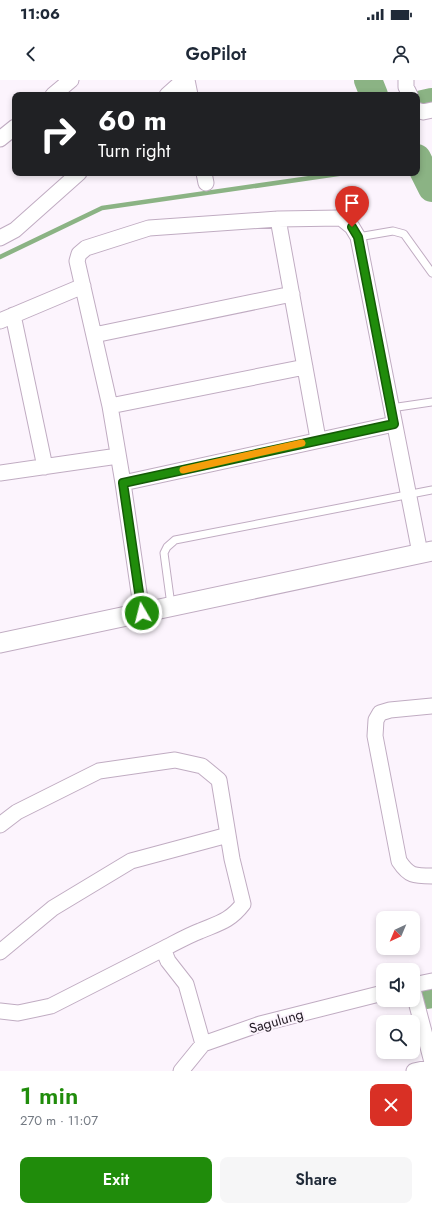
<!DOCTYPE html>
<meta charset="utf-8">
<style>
body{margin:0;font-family:Jost,sans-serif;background:#f6f6f7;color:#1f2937;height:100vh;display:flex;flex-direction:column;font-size:15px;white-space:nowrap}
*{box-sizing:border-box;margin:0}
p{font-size:13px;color:#747a83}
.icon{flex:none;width:22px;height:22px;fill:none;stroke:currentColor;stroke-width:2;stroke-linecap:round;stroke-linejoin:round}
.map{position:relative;height:991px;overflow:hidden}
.sheet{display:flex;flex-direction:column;background:#fff;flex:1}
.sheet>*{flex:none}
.guide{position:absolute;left:12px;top:12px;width:408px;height:84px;border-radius:8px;box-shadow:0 2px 6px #0003;background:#202124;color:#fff;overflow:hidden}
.needle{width:26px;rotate:224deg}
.controls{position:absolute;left:376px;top:831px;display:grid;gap:8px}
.controls a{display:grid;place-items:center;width:44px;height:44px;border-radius:8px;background:#fff;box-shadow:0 2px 6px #0003;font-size:20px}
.pin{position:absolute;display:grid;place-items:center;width:34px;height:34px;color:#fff;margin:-41px -17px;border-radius:50% 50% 50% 0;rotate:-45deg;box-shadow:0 0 4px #0007}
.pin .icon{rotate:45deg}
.me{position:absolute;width:44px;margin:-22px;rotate:352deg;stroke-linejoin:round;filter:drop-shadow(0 0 3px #0008)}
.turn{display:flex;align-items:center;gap:14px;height:84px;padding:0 20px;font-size:18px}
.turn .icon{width:52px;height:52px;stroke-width:2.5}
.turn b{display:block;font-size:28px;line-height:34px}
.round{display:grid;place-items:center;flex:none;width:42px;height:42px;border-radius:8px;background:#f6f6f7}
.overview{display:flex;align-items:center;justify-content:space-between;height:68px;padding:0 20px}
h1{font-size:24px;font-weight:600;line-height:30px;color:#208c0b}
.cta{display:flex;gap:8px;margin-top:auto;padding:8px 20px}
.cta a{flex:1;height:46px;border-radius:8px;background:#208c0b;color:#fff;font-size:16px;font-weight:600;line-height:46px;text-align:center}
.cta a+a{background:#f6f6f7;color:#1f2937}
.status{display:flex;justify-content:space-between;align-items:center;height:28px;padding:0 20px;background:#fff;direction:ltr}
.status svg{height:11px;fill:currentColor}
header{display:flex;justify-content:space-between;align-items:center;height:52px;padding:0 20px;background:#fff;font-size:18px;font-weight:600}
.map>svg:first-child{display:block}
</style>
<div class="status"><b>11:06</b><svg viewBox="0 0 49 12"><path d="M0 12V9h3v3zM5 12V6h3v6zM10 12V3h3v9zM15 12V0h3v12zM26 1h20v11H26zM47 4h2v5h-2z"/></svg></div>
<header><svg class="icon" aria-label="back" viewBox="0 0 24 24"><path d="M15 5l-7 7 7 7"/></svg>GoPilot<svg class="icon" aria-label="person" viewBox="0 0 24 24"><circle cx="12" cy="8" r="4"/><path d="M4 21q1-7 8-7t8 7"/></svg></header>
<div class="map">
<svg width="432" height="991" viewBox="0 0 432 991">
<rect width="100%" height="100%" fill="#fcf4fd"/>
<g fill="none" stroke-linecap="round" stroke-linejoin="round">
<path stroke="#8bb384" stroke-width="4.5" d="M0,177l102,-49 243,-35"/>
<path stroke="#8bb384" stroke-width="28" d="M368,0l6,15
M423,24l9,-2
M417,78l15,30
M420,916l12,-2"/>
<g stroke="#c0acc2" stroke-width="9">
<path id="service" d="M358,157l35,-6 11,3 28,39
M391,328l41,-6
M171,525l-7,-52 3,-6 8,-7 257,-50"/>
</g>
<g stroke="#c0acc2" stroke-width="17">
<path id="minor" d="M187,0l3,15
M406,0v7l4,8
M53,15l18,-15
M167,15l17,-15
M417,30l6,2 9,-2
M0,59l15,-12
M204,93l2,10
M278,139l40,220
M0,158l15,-8 64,-57
M13,235l32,152
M0,241l83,-35
M94,255l198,-41
M110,326l195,-39
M394,344l-271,59 -13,-77 -33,-145 2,-7 7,-6 63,-20 129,-9 63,-1 11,9 6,10 62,316
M0,393l118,-17
M123,403l19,130
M432,626l-42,4 -10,3 -4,7 -1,16 24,125c10,15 15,15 33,15
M0,745l17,-13 82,-41 76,-11 27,6 17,14 13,79 11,45c-13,17 -24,19 -43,27 -13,5 -25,12 -37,18
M0,872l53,-44 78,-47 97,-26
M413,905l19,-4
M413,910l19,72
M0,931l18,2 33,-7 112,-57 5,12 18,23 17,60
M181,991l22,-27 57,-20 123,-31
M414,991l18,-4"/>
</g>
<g stroke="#c0acc2" stroke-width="21">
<path id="tertiary" d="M0,563l432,-92"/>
</g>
<use href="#service" stroke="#fff" stroke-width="7"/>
<use href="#minor" stroke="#fff" stroke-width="15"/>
<use href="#tertiary" stroke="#fff" stroke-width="19"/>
</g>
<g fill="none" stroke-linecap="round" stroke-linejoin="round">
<g stroke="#155b07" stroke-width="10">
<path id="route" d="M142,533l-19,-130 271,-59 -36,-187 -6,-10"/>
</g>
<use href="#route" stroke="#208c0b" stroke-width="7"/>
<path stroke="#f59e0b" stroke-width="7" d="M183,390l119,-27"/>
</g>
<g text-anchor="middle" stroke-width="4" stroke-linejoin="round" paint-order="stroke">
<g font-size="14" fill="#231b24" stroke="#fcf4fd">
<text transform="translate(276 941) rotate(-16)" y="5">Sagulung</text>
</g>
</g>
</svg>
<div class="controls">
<a><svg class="needle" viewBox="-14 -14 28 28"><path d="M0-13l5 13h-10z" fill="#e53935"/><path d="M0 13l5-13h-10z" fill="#747a83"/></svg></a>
<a><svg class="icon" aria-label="sound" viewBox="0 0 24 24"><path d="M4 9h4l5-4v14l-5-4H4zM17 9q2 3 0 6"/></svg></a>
<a><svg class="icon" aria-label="search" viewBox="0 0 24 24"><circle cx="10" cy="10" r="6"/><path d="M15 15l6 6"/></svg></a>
</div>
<div class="pin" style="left:352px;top:147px;background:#d93025"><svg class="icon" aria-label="arrive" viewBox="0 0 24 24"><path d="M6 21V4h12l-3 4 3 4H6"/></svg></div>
<svg class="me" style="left:142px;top:533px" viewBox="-20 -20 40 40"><circle r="17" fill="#208c0b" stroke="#fff" stroke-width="3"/><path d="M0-11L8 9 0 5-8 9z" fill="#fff"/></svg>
<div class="guide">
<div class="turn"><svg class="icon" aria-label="right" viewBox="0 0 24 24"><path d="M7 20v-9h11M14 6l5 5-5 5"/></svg><div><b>60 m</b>Turn right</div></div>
</div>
</div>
<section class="sheet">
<div class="overview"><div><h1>1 min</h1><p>270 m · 11:07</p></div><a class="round" style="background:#d93025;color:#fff"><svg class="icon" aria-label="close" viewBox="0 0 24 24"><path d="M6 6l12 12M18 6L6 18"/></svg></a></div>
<div class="cta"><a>Exit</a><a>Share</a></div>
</section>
